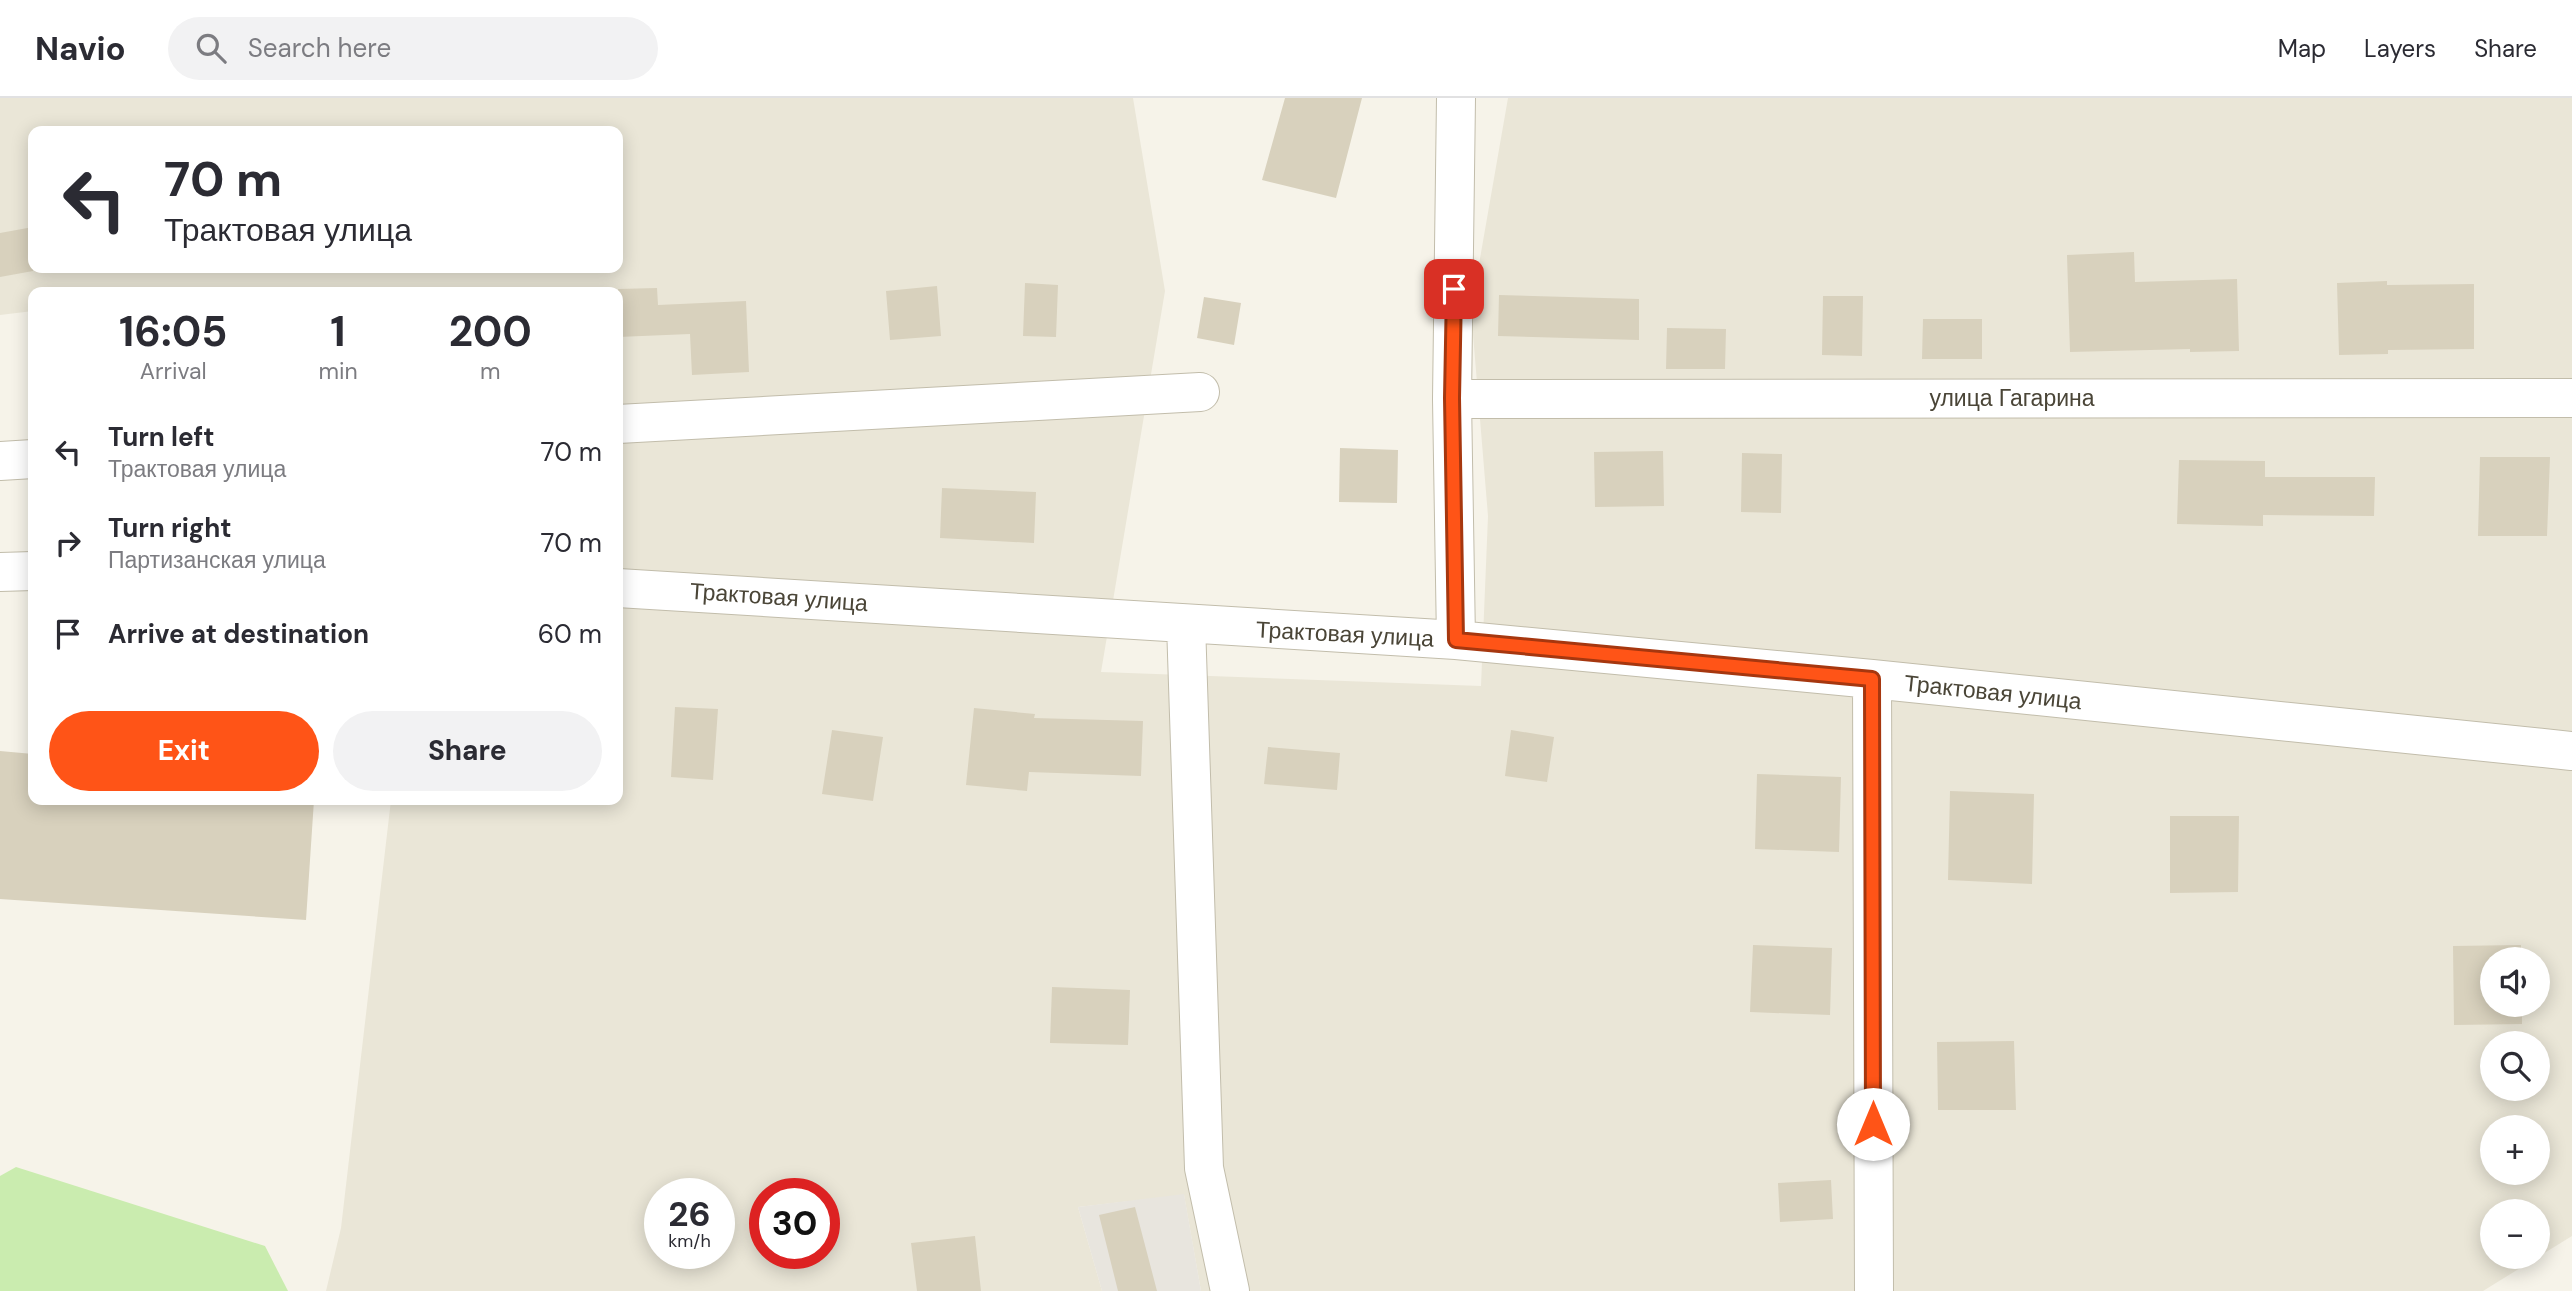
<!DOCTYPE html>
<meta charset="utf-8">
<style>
body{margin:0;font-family:"DM Sans",sans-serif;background:#f2f2f3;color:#2b2b33;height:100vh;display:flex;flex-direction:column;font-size:26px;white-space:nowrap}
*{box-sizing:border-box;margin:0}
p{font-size:23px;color:#7c7c81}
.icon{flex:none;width:38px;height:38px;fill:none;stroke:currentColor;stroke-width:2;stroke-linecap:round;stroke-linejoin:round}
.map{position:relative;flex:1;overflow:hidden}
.details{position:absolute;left:28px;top:189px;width:595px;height:518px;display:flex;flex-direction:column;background:#fff;border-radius:14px;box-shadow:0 4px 18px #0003}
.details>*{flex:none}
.top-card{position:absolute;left:28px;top:28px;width:595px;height:147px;border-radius:14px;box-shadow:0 4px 18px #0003;background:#fff;color:#2b2b33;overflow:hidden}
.tools{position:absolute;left:2480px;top:849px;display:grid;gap:14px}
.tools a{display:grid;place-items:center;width:70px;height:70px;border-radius:50%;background:#fff;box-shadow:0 4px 18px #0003;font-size:35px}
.speed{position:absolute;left:644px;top:1080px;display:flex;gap:14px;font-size:35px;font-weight:700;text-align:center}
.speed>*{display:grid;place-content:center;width:91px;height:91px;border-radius:50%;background:#fff;box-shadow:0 4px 18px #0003;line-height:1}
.speed small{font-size:18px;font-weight:400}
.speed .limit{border:10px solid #d22;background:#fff;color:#111}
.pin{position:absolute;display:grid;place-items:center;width:60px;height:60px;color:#fff;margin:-30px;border-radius:14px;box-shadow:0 4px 10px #0006}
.me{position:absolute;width:77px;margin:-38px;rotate:0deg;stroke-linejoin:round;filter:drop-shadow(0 0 5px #0008)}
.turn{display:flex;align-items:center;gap:24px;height:147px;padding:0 21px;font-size:32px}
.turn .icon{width:91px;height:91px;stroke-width:2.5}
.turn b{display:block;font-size:49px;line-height:60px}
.eta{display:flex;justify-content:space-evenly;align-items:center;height:119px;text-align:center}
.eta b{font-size:42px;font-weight:700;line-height:49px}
.action{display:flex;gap:14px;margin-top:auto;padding:14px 21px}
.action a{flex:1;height:80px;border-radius:42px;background:#ff5417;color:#fff;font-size:28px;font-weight:700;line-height:80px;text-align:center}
.action a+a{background:#f2f2f3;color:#2b2b33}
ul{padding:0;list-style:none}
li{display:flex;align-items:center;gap:21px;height:91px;padding:0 21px}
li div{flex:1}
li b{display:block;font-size:26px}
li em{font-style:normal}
header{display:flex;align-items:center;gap:42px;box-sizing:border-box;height:98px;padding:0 35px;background:#fff;border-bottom:2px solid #e1e1e2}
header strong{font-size:33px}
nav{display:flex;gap:38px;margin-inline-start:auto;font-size:24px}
.search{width:490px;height:63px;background:#f2f2f3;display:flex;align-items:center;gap:18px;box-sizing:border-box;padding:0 24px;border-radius:38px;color:#7c7c81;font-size:26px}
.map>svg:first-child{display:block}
</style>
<header>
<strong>Navio</strong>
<div class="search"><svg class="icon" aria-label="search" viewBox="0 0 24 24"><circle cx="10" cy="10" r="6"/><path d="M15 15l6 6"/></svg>Search here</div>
<nav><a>Map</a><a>Layers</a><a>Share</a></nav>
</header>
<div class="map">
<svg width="2572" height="1193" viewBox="0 0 2572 1193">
<rect width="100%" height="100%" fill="#f6f3e9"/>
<path fill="#eae6d7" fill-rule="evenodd" d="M0,0h1133l32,193 -64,381 380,14 7,-170 -17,-206 37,-212h1064v1138l-89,55h-1282l-17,-96 -106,12 24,84h-776l15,-63 50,-428h227v-508h-411l-1,-2 -21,2h-152v19l-33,4zM33,33h585v137h-585zM2492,861h46v45h-46zM2492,945h46v45h-46zM2492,1029h46v45h-46zM660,1096h59v59h-59zM765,1096h59v59h-59zM2492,1113h46v45h-46z"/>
<path fill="#e8e5de" d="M1184,1096l17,97h-99l-24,-84z"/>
<path fill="#caecaf" d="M16,1069l249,79 23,45h-288v-115z"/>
<path fill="#d8d1bd" d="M1285,0h77l-26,100 -74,-18z
M33,129v44l-33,6v-44z
M2134,154l1,30 102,-3 2,72 -49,1v-3l-120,3 -3,-97z
M2387,183v4l87,-1v65l-86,1v4l-49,1 -2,-72z
M1025,185l33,2 -2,52 -33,-1z
M937,188l4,50 -51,4 -4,-49z
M657,190l1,17 88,-4 3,71 -57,3 -2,-41 -72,3v-48z
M1499,197l140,4v41l-141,-4z
M1823,198h40l-1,60 -40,-1z
M1204,199l37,6 -7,42 -37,-7z
M1923,221h59v40h-60z
M1667,230l59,1 -1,40h-59z
M1340,350l58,2 -1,53 -58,-1z
M1663,353l1,55 -69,1 -1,-55z
M1742,355l40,1 -1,59 -40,-1z
M2480,359h70l-3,79h-69z
M2179,362l86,1v16h110l-1,39 -111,-1v11l-86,-2z
M942,390l94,4 -2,51 -94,-5z
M675,609l43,2 -5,71 -42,-3z
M974,610l61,6 -1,4 109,3 -2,55 -112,-4 -2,19 -61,-6z
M832,632l51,7 -10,64 -51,-7z
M1511,632l43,7 -7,45 -42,-6z
M1268,649l72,6 -3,37 -73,-6z
M0,653l33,3v46h281l-8,120 -306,-21z
M1757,676l84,3 -2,75 -84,-3z
M1950,693l84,3 -2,90 -84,-4z
M2170,718h69l-1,76 -68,1z
M1753,847l79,3 -2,67 -80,-3z
M2521,847v14h-29v45h30v20l-68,1 -1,-79z
M1052,889l78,3 -2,55 -78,-2z
M2014,943l2,69h-78l-1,-68z
M1831,1082l2,39 -53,3 -2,-39z
M1135,1109l22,84h-39l-19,-76z
M975,1138l6,55h-64l-6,-48z"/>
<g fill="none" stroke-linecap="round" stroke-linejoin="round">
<g stroke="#c2bdab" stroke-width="40">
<path id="minor" d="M1452,301l1120,-1
M618,326l582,-32
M0,363l33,-2
M0,474l33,-1
M618,490l838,52 416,39 700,72
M1186,526l18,544 26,123
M1456,542l-4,-241 4,-301
M1872,581l2,612"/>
</g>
<use href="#minor" stroke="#fff" stroke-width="38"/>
</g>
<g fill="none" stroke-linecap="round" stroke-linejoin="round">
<g stroke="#a6370f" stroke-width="18">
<path id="route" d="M1454,191l-2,109 4,242 416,39 1,445"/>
</g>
<use href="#route" stroke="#ff5417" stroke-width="12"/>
</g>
<g text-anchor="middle" stroke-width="5" stroke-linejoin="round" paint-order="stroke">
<g font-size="23" fill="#4a4537" stroke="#fff">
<text x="2012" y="308">улица Гагарина</text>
<text transform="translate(779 499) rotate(4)" y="8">Трактовая улица</text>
<text transform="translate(1345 536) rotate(3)" y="8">Трактовая улица</text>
<text transform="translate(1993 594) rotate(6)" y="8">Трактовая улица</text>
</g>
</g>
</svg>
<div class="tools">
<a><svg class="icon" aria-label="sound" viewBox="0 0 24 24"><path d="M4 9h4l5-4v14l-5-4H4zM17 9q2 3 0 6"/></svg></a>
<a><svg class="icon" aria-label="search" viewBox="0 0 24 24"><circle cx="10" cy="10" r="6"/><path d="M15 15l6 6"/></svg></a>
<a>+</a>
<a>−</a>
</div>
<div class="speed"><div>26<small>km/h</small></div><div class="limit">30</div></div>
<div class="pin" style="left:1454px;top:191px;background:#d93025"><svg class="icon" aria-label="arrive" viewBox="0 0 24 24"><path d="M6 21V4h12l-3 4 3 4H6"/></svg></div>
<svg class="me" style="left:1873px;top:1026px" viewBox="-20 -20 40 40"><circle r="19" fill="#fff"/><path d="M0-13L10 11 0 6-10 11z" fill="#ff5417"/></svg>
<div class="top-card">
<div class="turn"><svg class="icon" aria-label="left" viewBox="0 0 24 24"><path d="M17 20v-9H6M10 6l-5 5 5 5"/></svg><div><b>70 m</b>Трактовая улица</div></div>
</div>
<section class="details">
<div class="eta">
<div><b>16:05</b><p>Arrival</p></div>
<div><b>1</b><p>min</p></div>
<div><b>200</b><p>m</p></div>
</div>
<ul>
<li><svg class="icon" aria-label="left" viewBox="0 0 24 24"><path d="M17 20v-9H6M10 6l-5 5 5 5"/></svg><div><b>Turn left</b><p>Трактовая улица</p></div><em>70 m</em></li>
<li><svg class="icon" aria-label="right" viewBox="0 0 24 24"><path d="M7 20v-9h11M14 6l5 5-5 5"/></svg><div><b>Turn right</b><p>Партизанская улица</p></div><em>70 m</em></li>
<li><svg class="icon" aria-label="arrive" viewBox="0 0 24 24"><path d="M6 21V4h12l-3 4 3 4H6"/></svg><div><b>Arrive at destination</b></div><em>60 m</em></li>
</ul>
<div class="action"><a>Exit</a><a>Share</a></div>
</section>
</div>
